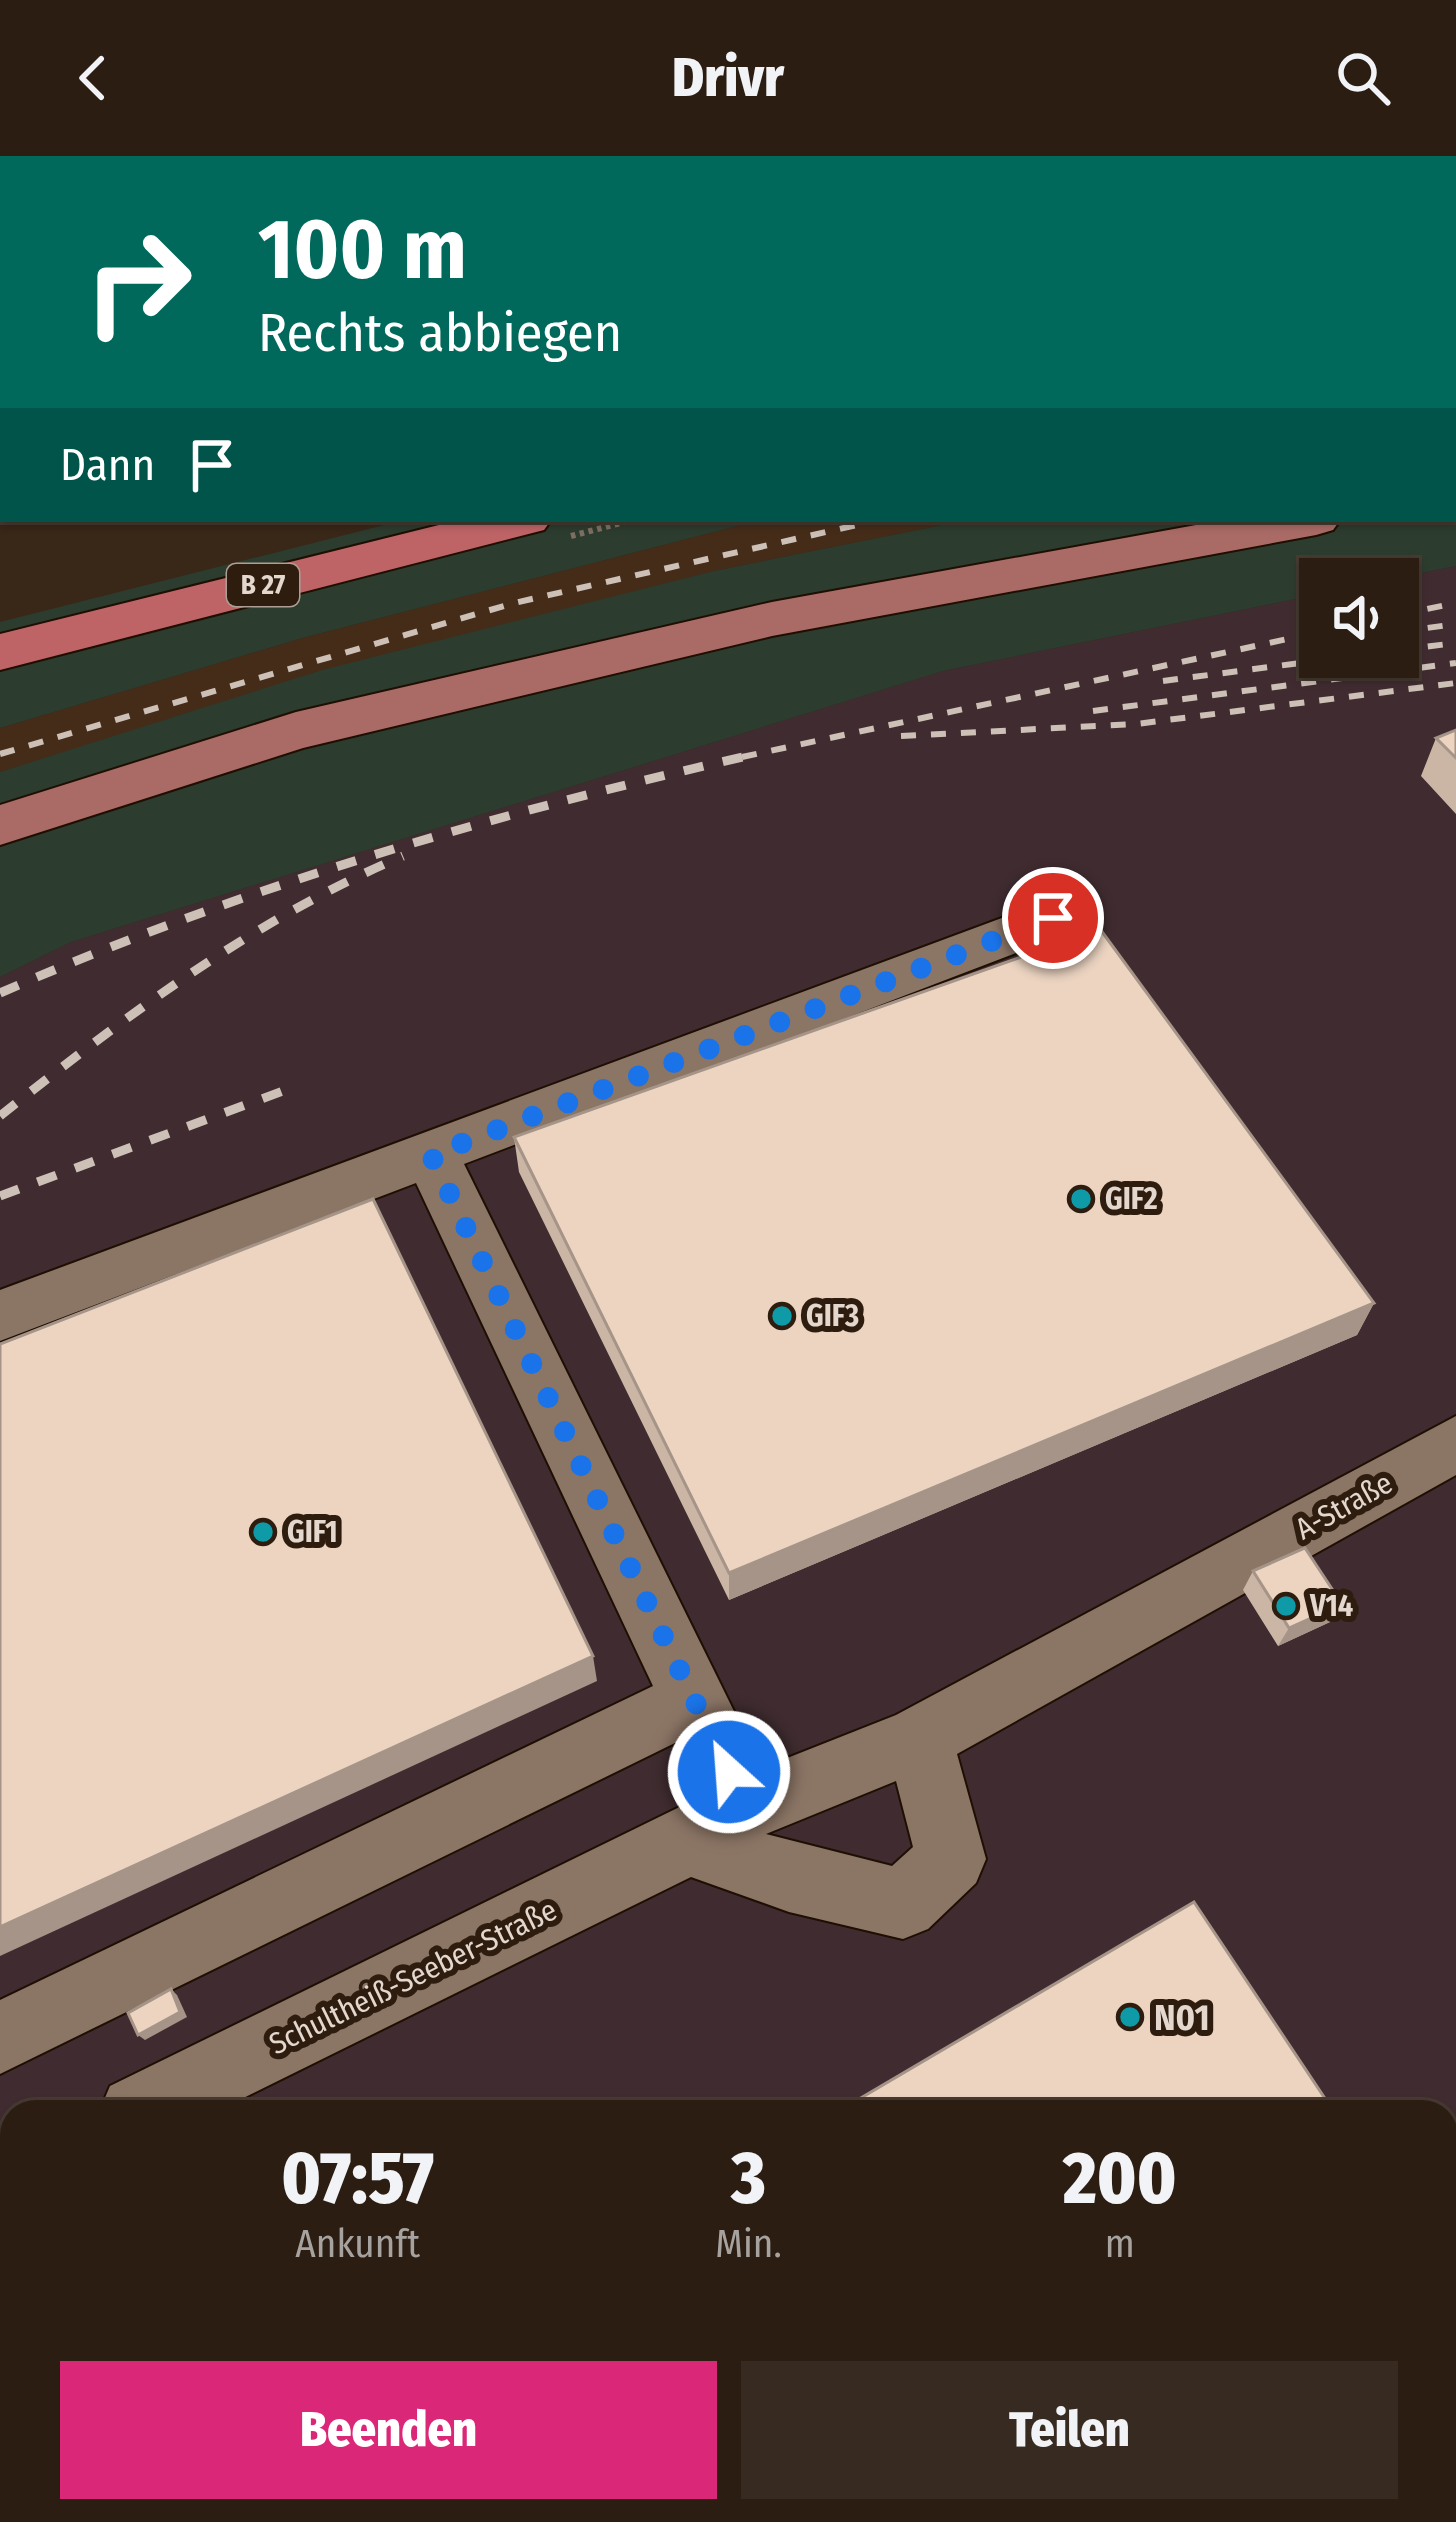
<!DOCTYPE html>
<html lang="de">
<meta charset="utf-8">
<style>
body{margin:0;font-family:"Fira Sans Condensed",sans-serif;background:#372a20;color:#f1f3f6;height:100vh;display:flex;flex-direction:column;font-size:45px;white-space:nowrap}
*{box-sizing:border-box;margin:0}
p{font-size:39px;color:#a6a29f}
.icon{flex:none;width:66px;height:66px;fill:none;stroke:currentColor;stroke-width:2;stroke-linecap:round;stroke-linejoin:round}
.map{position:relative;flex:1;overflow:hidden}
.sheet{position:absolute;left:0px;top:1944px;width:1458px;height:423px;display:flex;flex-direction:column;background:#2b1d12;border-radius:36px 36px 0 0;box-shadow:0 3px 9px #0004,0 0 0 3px #473b32}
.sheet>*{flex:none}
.guide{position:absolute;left:0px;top:0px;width:1458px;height:366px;box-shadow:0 3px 9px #0004,0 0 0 3px #473b32;background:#00695c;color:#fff;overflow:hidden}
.fabs{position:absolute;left:1299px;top:402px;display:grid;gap:24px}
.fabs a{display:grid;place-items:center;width:120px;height:120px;border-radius:0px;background:#2b1d12;box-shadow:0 3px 9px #0004,0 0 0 3px #473b32;font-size:60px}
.pin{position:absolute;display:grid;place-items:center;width:102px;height:102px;color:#fff;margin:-51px;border:6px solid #fff;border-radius:50%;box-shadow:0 3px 12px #0007}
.me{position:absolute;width:132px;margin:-66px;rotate:334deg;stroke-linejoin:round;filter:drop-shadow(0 0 9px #0008)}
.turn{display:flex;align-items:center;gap:42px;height:252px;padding:0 60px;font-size:54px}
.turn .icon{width:156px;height:156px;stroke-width:2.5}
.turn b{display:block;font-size:84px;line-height:102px}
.then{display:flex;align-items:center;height:114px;padding:0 60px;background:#0003;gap:24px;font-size:45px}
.eta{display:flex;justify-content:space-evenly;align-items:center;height:204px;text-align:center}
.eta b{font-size:72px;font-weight:800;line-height:84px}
.primary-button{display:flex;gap:24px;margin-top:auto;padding:24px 60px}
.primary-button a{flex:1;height:138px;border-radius:0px;background:#db2777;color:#fff;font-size:48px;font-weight:800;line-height:138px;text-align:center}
.primary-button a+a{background:#372a20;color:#f1f3f6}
header{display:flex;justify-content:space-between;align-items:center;height:156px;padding:0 60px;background:#2b1d12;font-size:54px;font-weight:800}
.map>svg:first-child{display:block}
</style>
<header><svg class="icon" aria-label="back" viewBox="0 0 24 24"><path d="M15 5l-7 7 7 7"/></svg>Drivr<svg class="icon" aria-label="search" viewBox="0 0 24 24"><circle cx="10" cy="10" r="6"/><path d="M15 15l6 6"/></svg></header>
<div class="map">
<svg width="1456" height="2366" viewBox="0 0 1456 2366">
<rect width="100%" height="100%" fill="#392718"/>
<path fill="#442c19" d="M764,363h208l-258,52 -714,201v-44l306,-91z"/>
<path fill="#402c30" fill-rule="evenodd" d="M1456,410v1956h-1456v-1545l71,-35 872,-271 377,-77v63h78v-78h-7zM12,1956h1434v399h-1434z"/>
<path fill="#2c3c2e" d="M1456,273v137l-65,13h-71v15l-377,77 -872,271 -71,35v-205l322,-102 392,-99 258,-52h483z
M408,363h356l-458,118 -306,91v-106z"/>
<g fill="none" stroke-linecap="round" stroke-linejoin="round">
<path fill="#355866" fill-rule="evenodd" d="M1187,0l-3,3h-10l3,-3z"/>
<g stroke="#1f0f03" stroke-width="4">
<path id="minor" d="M1053,743l18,5 8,14 -8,14 -607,232 298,604 134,-53 560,-299v59l-499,279 29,105 -10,24 -48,46 -25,10 -114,-27 -98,-35 -476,235h-116l11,-26 594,-291 -25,-54 -679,333v-74l653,-314 -237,-503 -416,158v-51zM896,1625l17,66 -21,19 -126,-32z
M12,1978v77l-12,5v-77z"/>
</g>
<g stroke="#1f0f03" stroke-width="4">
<path id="major" d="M1455,321h1v32h-1z
M1229,363h112l-8,11 -17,5 -544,101 -469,112 -303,97v-40l296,-93 476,-110z"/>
</g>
<g stroke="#1f0f03" stroke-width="4">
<path id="highway" d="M1455,177h1v28h-1z
M463,363h89l-8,11 -544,140v-36z"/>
</g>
<path stroke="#7f6f63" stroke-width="6" stroke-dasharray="4.5 4.5" stroke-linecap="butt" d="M571,380l65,-17"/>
<use href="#minor" fill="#8b7565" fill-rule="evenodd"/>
<use href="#major" fill="#aa6b66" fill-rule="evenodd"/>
<use href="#highway" fill="#be6467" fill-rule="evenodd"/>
<path stroke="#cdc0b6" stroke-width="6" stroke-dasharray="15 15" stroke-linecap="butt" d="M1398,459l58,-12
M1398,476l58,-8
M1398,494l58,-7
M1163,525l183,-24
M1093,555l363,-48
M901,580l235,-12 320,-41
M0,598l514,-151 369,-84
M742,601l578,-125"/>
<path stroke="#cdc0b6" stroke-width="9" stroke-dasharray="20 20" stroke-linecap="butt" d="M0,837c245,-107 496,-180 756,-239
M0,960c127,-101 253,-196 403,-260
M0,1040l283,-105"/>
</g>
<path fill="#cbb6a6" d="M1456,574v84l-35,-38 15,-38z
M514,981l860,166 -17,32 -628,265 -210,-428z
M1253,1415l77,51 -52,24 -35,-56z"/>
<path fill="#a59487" d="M1374,1147l-17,32 -628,265v-27z
M1342,1448l-12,18 -52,24 11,-18z
M593,1500l4,25 -597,275v-29z
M171,1833l6,6 10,22 -42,23 -7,-5z"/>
<path fill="#ecd4c1" stroke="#a59487" stroke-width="3" d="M1111,0h44v3h-44z
M1456,574v28l-20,-20z
M1100,773l274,374 -645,270 -215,-436z
M373,1043l220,457 -593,271v-583z
M1305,1392l37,56 -53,24 -36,-57z
M1194,1746l140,210h-497z
M171,1833l9,23 -42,23 -10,-22z
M1446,2122l10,15v229h-1316l18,-11h1288z"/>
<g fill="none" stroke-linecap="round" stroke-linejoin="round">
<path stroke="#1a73e8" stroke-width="21" stroke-dasharray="0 37.8" d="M729,1616l-298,-617 622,-237"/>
</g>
<g fill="#0f9aa8" stroke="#2e1d0f" stroke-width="4.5">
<circle cx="1081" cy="1043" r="12"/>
<circle cx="782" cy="1160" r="12"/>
<circle cx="263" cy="1376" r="12"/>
<circle cx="1286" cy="1450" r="12"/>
<circle cx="1130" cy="1861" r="12"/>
</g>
<g text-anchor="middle" stroke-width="12" stroke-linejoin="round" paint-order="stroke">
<rect fill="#2e1d0f" stroke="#ad9f95" stroke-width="3" x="227" y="408" width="72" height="42" rx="9"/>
<g font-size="27" font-weight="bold" fill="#e3d7ce">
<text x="263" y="438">B 27</text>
</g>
<g font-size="30" font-weight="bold" fill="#e3d7ce" stroke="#2e1d0f" text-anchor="start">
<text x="1105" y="1053">GIF2</text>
<text x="806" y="1170">GIF3</text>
<text x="287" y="1386">GIF1</text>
<text x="1310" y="1460">V14</text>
</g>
<g font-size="30" fill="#e3d7ce" stroke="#2e1d0f">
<text transform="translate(1344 1350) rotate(-29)" y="10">A-Straße</text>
<text transform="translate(413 1821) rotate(-26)" y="10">Schultheiß-Seeber-Straße</text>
</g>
<g font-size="36" font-weight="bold" fill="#e3d7ce" stroke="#2e1d0f" text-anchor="start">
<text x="1154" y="1874">N01</text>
</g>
</g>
</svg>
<div class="fabs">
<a><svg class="icon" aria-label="sound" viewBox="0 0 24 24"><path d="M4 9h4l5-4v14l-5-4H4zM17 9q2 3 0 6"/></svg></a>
</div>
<div class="pin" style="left:1053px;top:762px;background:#d93025"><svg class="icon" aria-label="arrive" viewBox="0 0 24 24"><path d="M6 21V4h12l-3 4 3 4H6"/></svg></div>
<svg class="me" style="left:729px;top:1616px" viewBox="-20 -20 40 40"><circle r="17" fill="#1a73e8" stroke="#fff" stroke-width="3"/><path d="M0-11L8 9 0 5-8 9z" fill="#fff"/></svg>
<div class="guide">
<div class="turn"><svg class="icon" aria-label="right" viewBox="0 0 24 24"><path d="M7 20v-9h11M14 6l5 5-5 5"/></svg><div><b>100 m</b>Rechts abbiegen</div></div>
<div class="then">Dann<svg class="icon" aria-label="arrive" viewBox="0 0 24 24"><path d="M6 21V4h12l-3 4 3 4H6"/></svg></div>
</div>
<section class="sheet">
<div class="eta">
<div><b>07:57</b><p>Ankunft</p></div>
<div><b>3</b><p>Min.</p></div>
<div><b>200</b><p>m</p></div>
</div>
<div class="primary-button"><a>Beenden</a><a>Teilen</a></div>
</section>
</div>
